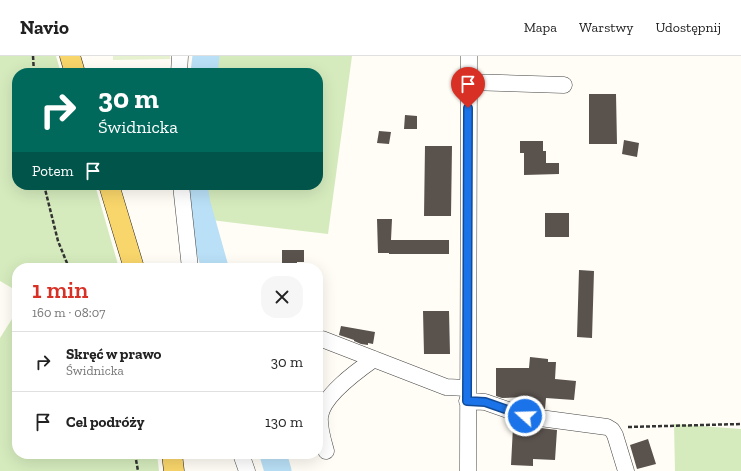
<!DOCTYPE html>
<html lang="pl">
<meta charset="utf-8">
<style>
body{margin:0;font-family:"Zilla Slab",serif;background:#f6f6f6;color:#222;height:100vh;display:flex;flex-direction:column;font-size:15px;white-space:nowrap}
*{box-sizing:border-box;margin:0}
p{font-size:13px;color:#767676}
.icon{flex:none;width:22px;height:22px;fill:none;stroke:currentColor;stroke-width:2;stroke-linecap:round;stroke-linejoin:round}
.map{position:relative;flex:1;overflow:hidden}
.details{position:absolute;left:12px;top:207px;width:311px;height:196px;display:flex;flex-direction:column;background:#fff;border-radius:16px;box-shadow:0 4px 16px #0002}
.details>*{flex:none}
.top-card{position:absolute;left:12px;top:12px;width:311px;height:122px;border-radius:16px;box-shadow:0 4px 16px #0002;background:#00695c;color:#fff;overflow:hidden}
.pin{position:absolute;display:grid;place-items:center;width:34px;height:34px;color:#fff;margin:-41px -17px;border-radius:50% 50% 50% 0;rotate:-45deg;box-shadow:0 0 4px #0007}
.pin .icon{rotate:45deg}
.me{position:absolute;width:44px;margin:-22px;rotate:290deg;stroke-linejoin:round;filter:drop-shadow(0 0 3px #0008)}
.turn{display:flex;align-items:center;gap:14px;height:84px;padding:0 20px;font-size:18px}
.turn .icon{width:52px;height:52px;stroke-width:2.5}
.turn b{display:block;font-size:28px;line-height:34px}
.then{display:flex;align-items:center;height:38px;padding:0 20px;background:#0003;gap:8px;font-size:15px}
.round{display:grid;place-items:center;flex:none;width:42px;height:42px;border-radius:16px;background:#f6f6f6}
.summary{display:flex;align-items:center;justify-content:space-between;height:68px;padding:0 20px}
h1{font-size:24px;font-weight:600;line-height:30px;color:#d93025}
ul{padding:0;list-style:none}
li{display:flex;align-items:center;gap:12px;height:60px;padding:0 20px;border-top:1px solid #e0e0e0}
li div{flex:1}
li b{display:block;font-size:15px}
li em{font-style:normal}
header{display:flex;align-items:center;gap:24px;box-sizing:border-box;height:56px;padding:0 20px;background:#fff;border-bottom:1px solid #e0e0e0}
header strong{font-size:19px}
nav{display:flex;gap:22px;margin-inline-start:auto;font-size:14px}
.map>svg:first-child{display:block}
</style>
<header>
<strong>Navio</strong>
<nav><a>Mapa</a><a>Warstwy</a><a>Udostępnij</a></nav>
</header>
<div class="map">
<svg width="741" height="415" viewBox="0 0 741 415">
<rect width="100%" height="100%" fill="#fffdf5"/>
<path fill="#d5ebbd" d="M0,0h56l5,17h-44v112h78l24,83h-102v23l-17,-10z
M206,0h146l-24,178 -117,-14 -14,-16 -3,-19h124v-112h-114z
M17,255v143h140l2,17h-159v-133z
M674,368l67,5v42h-66z"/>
<path fill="#e6f2cf" d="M113,0h57v3l-57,1z"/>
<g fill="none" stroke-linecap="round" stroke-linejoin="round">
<path stroke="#b9e0f7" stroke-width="27" d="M204,17l2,-17
M194,129l3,19 18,64
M273,398l5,17"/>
</g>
<path fill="#5a524d" d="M589,38h27l1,50h-28z
M405,59l12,1v13h-13z
M379,75l12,1 -2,12 -12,-1z
M624,84l15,3 -2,14 -15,-3z
M520,85h23v10h3v12h13v11l-35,1v-22h-4z
M425,90h27l-1,70h-27z
M545,157h24v24h-24z
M377,163h15l-1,21h58v14h-60v-1h-11z
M282,194h22v12h-7v6h-15z
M579,214l15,1 -2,67 -15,-1z
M423,255h26l1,43h-26z
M341,270l34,6 -2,12 -5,-1v2l-7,-1 -7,-3v-1l-15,-5z
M530,301l18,2v3h8l-1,17 21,2 -2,19 -28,-2 -1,11 -19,-3 1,-9 -25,1 -6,-2v-28h33z
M525,370l32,4 -2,30 -22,-1v7l-22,-1 2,-38h12z
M648,383l8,25 -19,5 -7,-24z"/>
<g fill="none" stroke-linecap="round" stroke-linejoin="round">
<g stroke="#444" stroke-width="17">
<path id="minor" d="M179,17l1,-17
M468,26l96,3
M181,129l9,83
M318,283h4l124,48 21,1
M467,345l18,1 40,14 82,11 5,3 3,5 11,36
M326,395c-3,-11 -7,-23 -6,-34 2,-21 37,-46 54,-58
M241,398l6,17
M468,415l1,-415"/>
</g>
<g stroke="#222" stroke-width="21">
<path id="major" d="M70,0l5,17
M109,129l25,83
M172,398l2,17"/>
</g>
<path stroke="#333" stroke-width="2.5" stroke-dasharray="4 2" stroke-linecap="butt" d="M33,0l1,17
M44,129l14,56 11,27
M628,371l113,-3
M135,398l3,17"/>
<use href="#minor" stroke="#fff" stroke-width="16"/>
<use href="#major" stroke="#f9d66b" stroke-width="20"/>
</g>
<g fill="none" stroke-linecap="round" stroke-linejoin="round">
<g stroke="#114b97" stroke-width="10">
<path id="route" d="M468,52l-1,293 18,1 40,14"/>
</g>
<use href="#route" stroke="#1a73e8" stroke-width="7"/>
</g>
</svg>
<div class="pin" style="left:468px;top:52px;background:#d93025"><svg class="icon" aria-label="arrive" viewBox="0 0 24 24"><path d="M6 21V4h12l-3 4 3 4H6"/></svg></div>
<svg class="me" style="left:525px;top:360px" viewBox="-20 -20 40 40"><circle r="17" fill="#1a73e8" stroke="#fff" stroke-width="3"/><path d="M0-11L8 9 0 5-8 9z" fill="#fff"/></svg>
<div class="top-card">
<div class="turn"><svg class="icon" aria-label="right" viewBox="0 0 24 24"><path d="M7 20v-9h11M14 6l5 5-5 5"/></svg><div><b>30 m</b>Świdnicka</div></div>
<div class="then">Potem<svg class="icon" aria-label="arrive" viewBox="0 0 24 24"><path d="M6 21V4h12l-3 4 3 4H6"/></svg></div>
</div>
<section class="details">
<div class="summary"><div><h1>1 min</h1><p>160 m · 08:07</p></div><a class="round"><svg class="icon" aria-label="close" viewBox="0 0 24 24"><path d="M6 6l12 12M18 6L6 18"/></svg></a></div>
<ul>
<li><svg class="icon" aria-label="right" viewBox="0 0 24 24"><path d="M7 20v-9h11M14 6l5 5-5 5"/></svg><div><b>Skręć w prawo</b><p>Świdnicka</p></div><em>30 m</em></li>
<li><svg class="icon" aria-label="arrive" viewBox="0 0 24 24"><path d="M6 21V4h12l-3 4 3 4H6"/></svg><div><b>Cel podróży</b></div><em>130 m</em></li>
</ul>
</section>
</div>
